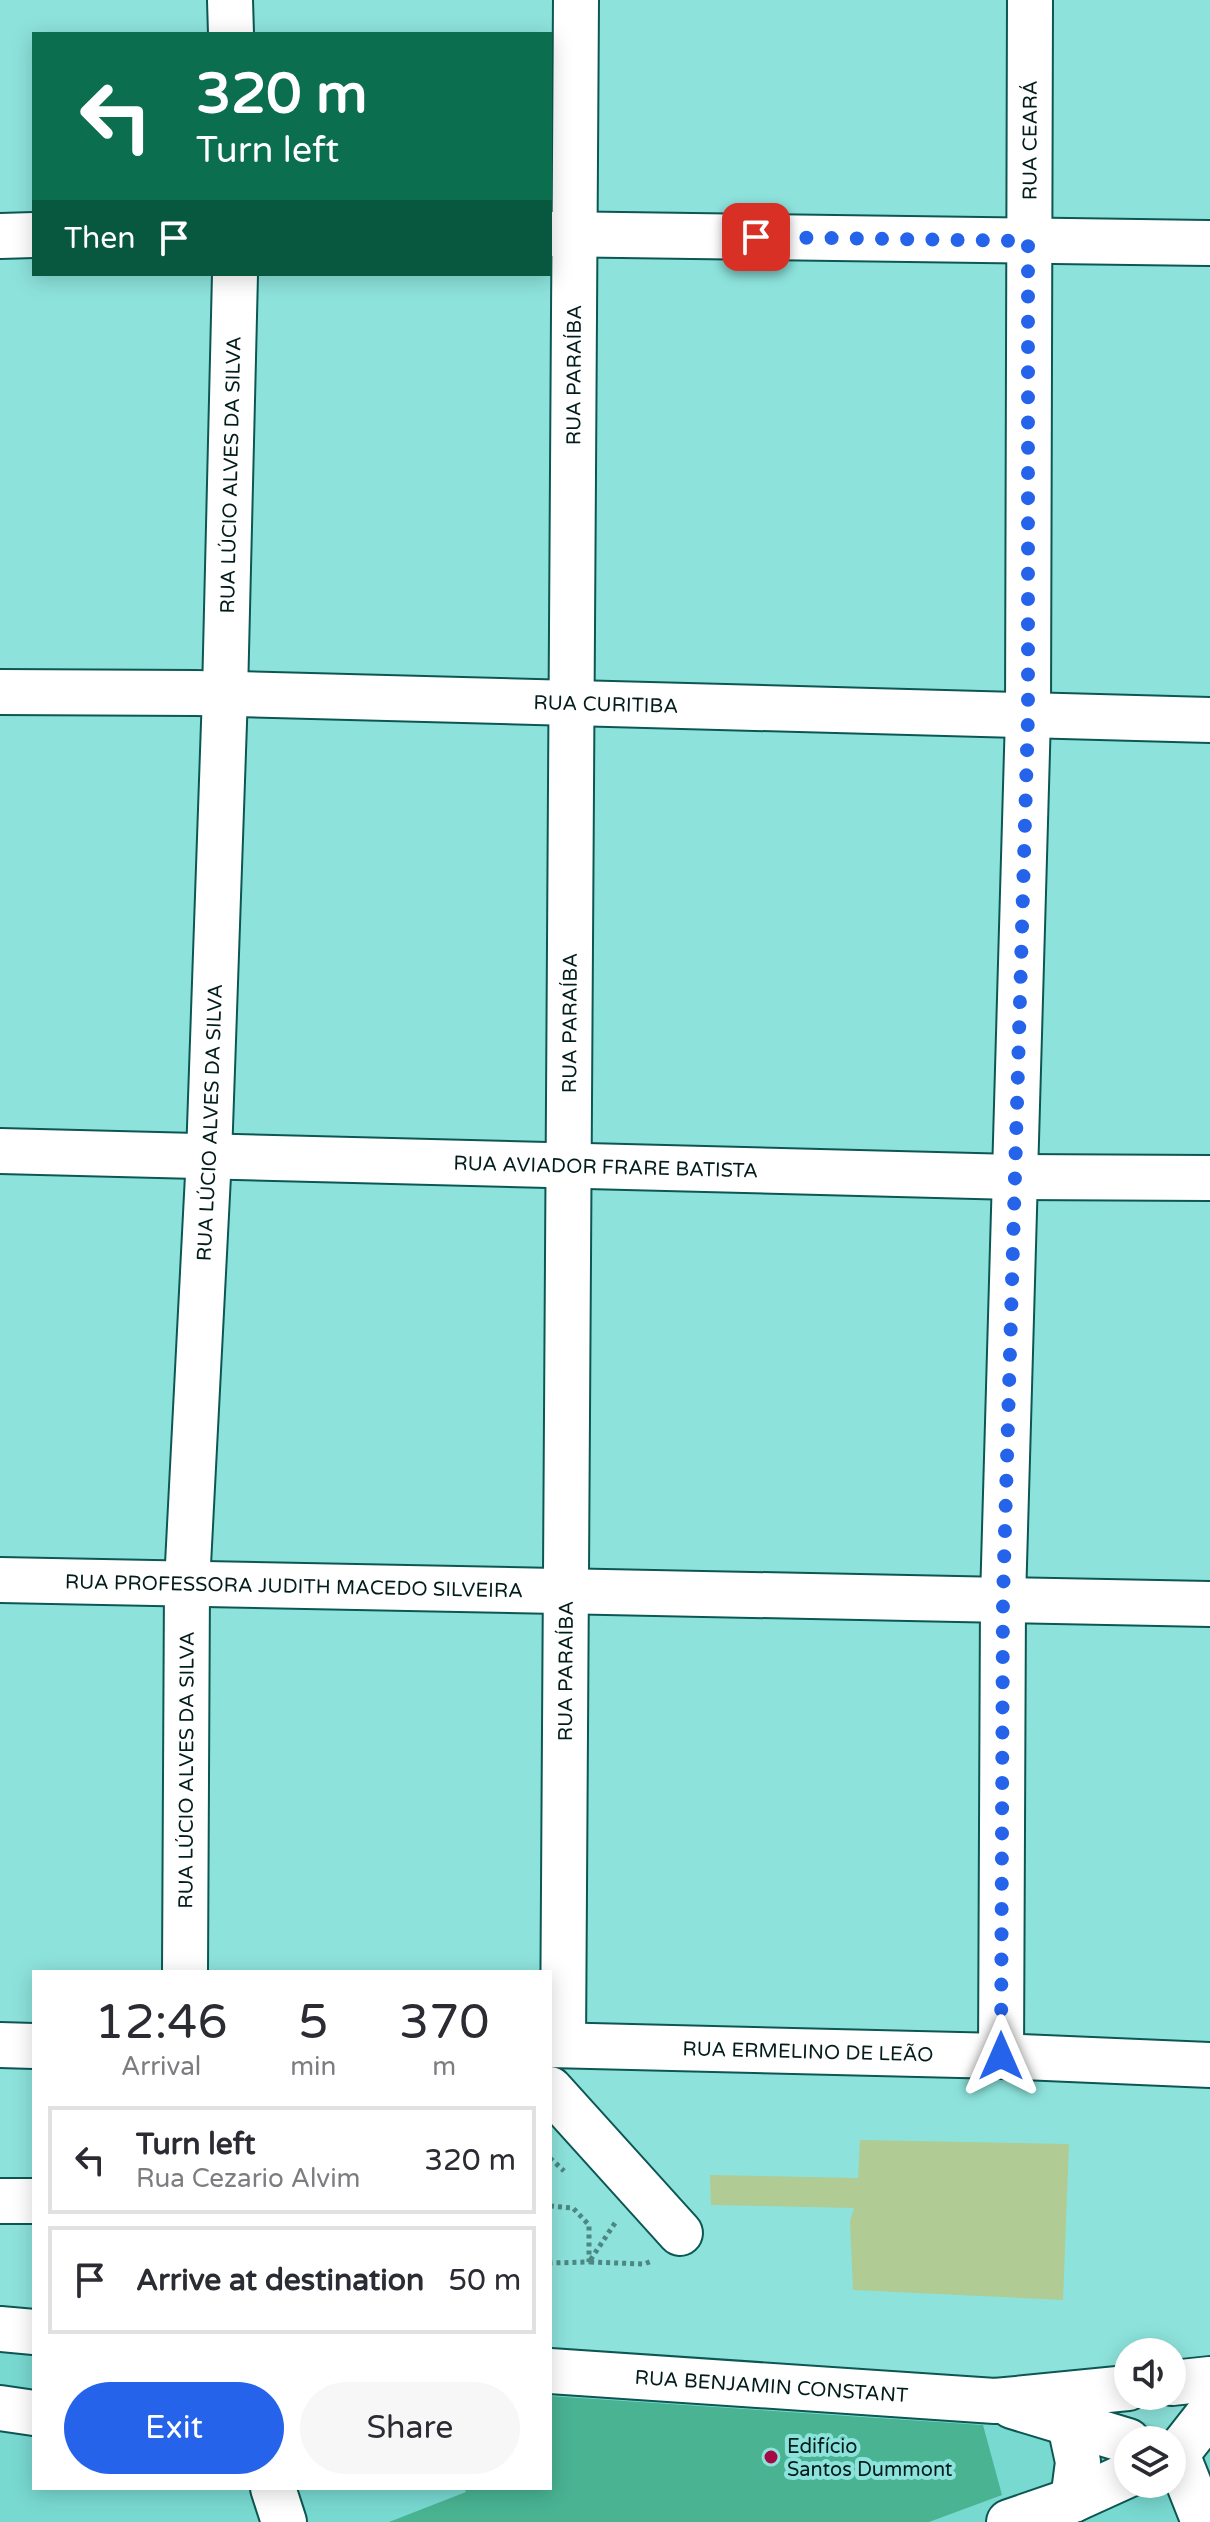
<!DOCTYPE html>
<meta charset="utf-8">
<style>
body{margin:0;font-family:"Varela Round",sans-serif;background:#f7f7f7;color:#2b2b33;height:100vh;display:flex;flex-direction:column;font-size:30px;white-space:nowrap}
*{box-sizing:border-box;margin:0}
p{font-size:26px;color:#7c7c81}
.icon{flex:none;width:44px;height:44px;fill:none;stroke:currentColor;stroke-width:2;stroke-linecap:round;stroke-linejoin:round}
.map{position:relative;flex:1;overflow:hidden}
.drawer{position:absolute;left:32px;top:1970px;width:520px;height:520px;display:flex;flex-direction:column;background:#fff;border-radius:0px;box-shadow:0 4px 20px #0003}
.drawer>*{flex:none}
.guide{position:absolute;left:32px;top:32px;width:520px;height:244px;border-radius:0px;box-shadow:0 4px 20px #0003;background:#0b6e4f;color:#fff;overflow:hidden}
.tools{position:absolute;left:1114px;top:2338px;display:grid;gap:16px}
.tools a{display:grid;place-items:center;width:72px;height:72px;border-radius:50%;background:#fff;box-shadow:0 4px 20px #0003;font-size:40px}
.pin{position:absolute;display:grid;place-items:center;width:68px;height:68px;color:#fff;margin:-34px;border-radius:16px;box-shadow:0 4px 12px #0006}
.me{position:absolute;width:88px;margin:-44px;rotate:0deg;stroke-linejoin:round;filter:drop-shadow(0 0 6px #0008)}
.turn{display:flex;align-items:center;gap:28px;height:168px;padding:0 32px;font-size:36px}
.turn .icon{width:104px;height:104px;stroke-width:2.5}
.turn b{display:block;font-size:56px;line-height:68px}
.then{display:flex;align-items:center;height:76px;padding:0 32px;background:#0003;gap:16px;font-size:30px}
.eta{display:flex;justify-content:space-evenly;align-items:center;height:136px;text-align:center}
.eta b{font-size:48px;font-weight:600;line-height:56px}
.primary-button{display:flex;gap:16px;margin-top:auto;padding:16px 32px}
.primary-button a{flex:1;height:92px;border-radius:48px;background:#2563eb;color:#fff;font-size:32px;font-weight:600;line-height:92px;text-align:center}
.primary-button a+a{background:#f7f7f7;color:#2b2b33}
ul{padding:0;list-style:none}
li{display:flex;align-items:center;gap:24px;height:108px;margin:0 16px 12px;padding:0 16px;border:4px solid #e1e1e2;border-radius:0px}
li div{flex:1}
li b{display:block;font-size:30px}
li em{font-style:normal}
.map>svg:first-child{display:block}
</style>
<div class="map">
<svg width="1210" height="2522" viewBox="0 0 1210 2522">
<rect width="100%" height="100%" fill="#8de3dc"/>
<path fill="#78d9d1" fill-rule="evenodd" d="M0,2322l34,2v164h516v-125l546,44 114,36v79h-1210zM1128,2440h44v44h-44z"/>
<path fill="#b0cb93" d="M860,2140l209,4 -6,156 -210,-10 -3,-69 4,-13 -143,-3 -1,-30 148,3z"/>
<path fill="#49b392" d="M550,2396l433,29 19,70 -73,27h-540l77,-30 -2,-4h86z"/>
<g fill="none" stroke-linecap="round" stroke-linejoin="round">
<g stroke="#0c5753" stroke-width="48">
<g id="minor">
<path d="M230,0l1,34"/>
<path d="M550,234l658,9"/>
<path d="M0,236l34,-1"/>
<path id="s1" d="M0,692l196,1 1014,27"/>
<path id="s2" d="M0,1151l1014,26 196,1"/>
<path id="s3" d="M0,1580l1210,24"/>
<path id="s4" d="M185,1972l2,-388 22,-428 16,-462 10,-420"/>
<path id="s5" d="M563,2045l13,-2045"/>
<path id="s6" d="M1001,2056l2,-456 25,-884 2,-716"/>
<path d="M550,2089l130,144"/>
<path d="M0,2201h34"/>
<path d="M0,2408l34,5"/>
<path d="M1172,2456l5,-2 27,68"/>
<path d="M273,2488l11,34"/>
<path d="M1009,2522l64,-22 55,-25"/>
</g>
</g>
<g stroke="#0c5753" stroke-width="48">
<g id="major">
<path d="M0,2045l34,1"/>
<path id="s7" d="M550,2045l451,11 209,9"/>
<path d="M0,2329l34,3"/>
<path id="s8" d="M550,2371l445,30 133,-13"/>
<path d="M1172,2383l38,-4"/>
<path d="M1012,2406l116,35"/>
<path d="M1070,2425l8,37 -5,38"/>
<path d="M1177,2454l33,-42"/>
</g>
</g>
<path stroke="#4c8782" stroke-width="5" stroke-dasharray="4 4" stroke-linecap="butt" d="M550,2158l14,13
M550,2206l23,2 16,17v37l-39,1
M615,2223l-26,39 55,2 8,-3"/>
<use href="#minor" stroke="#fff" stroke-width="44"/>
<use href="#major" stroke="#fff" stroke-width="44"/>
</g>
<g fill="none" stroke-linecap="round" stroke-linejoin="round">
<path stroke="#2563eb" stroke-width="14" stroke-dasharray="0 25.2" d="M756,237l272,4v475l-25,884 -2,456"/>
</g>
<circle fill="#a40b43" stroke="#8de3dc" stroke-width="3" cx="771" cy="2457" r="8"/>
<g text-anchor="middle" stroke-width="8" stroke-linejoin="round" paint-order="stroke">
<g font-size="20" fill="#021d1b" stroke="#8de3dc">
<text dy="7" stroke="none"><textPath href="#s6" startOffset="1916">RUA CEARÁ</textPath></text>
<text dy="7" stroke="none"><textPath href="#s5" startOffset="1670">RUA PARAÍBA</textPath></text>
<text dy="7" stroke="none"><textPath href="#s4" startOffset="1498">RUA LÚCIO ALVES DA SILVA</textPath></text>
<text dy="7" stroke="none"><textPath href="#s1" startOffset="606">RUA CURITIBA</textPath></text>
<text dy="7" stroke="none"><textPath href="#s5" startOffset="1022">RUA PARAÍBA</textPath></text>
<text dy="7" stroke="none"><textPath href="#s4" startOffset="850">RUA LÚCIO ALVES DA SILVA</textPath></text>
<text dy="7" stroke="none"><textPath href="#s2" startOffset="606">RUA AVIADOR FRARE BATISTA</textPath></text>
<text dy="7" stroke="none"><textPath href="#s3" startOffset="294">RUA PROFESSORA JUDITH MACEDO SILVEIRA</textPath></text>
<text dy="7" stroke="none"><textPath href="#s5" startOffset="374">RUA PARAÍBA</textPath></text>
<text dy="7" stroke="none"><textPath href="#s4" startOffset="202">RUA LÚCIO ALVES DA SILVA</textPath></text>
<text dy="7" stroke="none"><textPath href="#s7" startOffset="258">RUA ERMELINO DE LEÃO</textPath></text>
<text dy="7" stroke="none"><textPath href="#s8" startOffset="222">RUA BENJAMIN CONSTANT</textPath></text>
</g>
<g font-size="20" fill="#021d1b" stroke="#8de3dc" text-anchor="start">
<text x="787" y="2453">Edifício<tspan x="787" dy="23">Santos Dummont</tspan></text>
</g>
</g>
</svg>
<div class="tools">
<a><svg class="icon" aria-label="sound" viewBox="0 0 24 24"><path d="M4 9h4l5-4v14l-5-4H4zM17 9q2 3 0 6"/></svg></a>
<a><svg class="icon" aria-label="layers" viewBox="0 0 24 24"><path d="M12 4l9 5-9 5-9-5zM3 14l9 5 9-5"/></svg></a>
</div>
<div class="pin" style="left:756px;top:237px;background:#d93025"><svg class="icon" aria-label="arrive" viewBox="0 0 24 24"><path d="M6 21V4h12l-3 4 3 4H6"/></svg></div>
<svg class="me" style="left:1001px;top:2056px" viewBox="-20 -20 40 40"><path d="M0-17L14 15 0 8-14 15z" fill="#2563eb" stroke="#fff" stroke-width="4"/></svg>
<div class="guide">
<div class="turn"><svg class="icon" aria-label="left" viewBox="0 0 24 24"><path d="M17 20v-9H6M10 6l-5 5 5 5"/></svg><div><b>320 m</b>Turn left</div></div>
<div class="then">Then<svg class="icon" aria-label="arrive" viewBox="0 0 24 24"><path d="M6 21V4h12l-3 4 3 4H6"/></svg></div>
</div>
<section class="drawer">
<div class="eta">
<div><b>12:46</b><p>Arrival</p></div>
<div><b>5</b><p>min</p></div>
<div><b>370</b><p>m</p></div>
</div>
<ul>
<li><svg class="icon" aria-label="left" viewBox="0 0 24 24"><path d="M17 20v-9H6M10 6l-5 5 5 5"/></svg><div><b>Turn left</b><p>Rua Cezario Alvim</p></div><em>320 m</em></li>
<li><svg class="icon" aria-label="arrive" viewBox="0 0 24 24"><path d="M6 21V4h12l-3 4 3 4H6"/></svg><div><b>Arrive at destination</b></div><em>50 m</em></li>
</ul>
<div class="primary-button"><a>Exit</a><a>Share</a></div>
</section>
</div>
